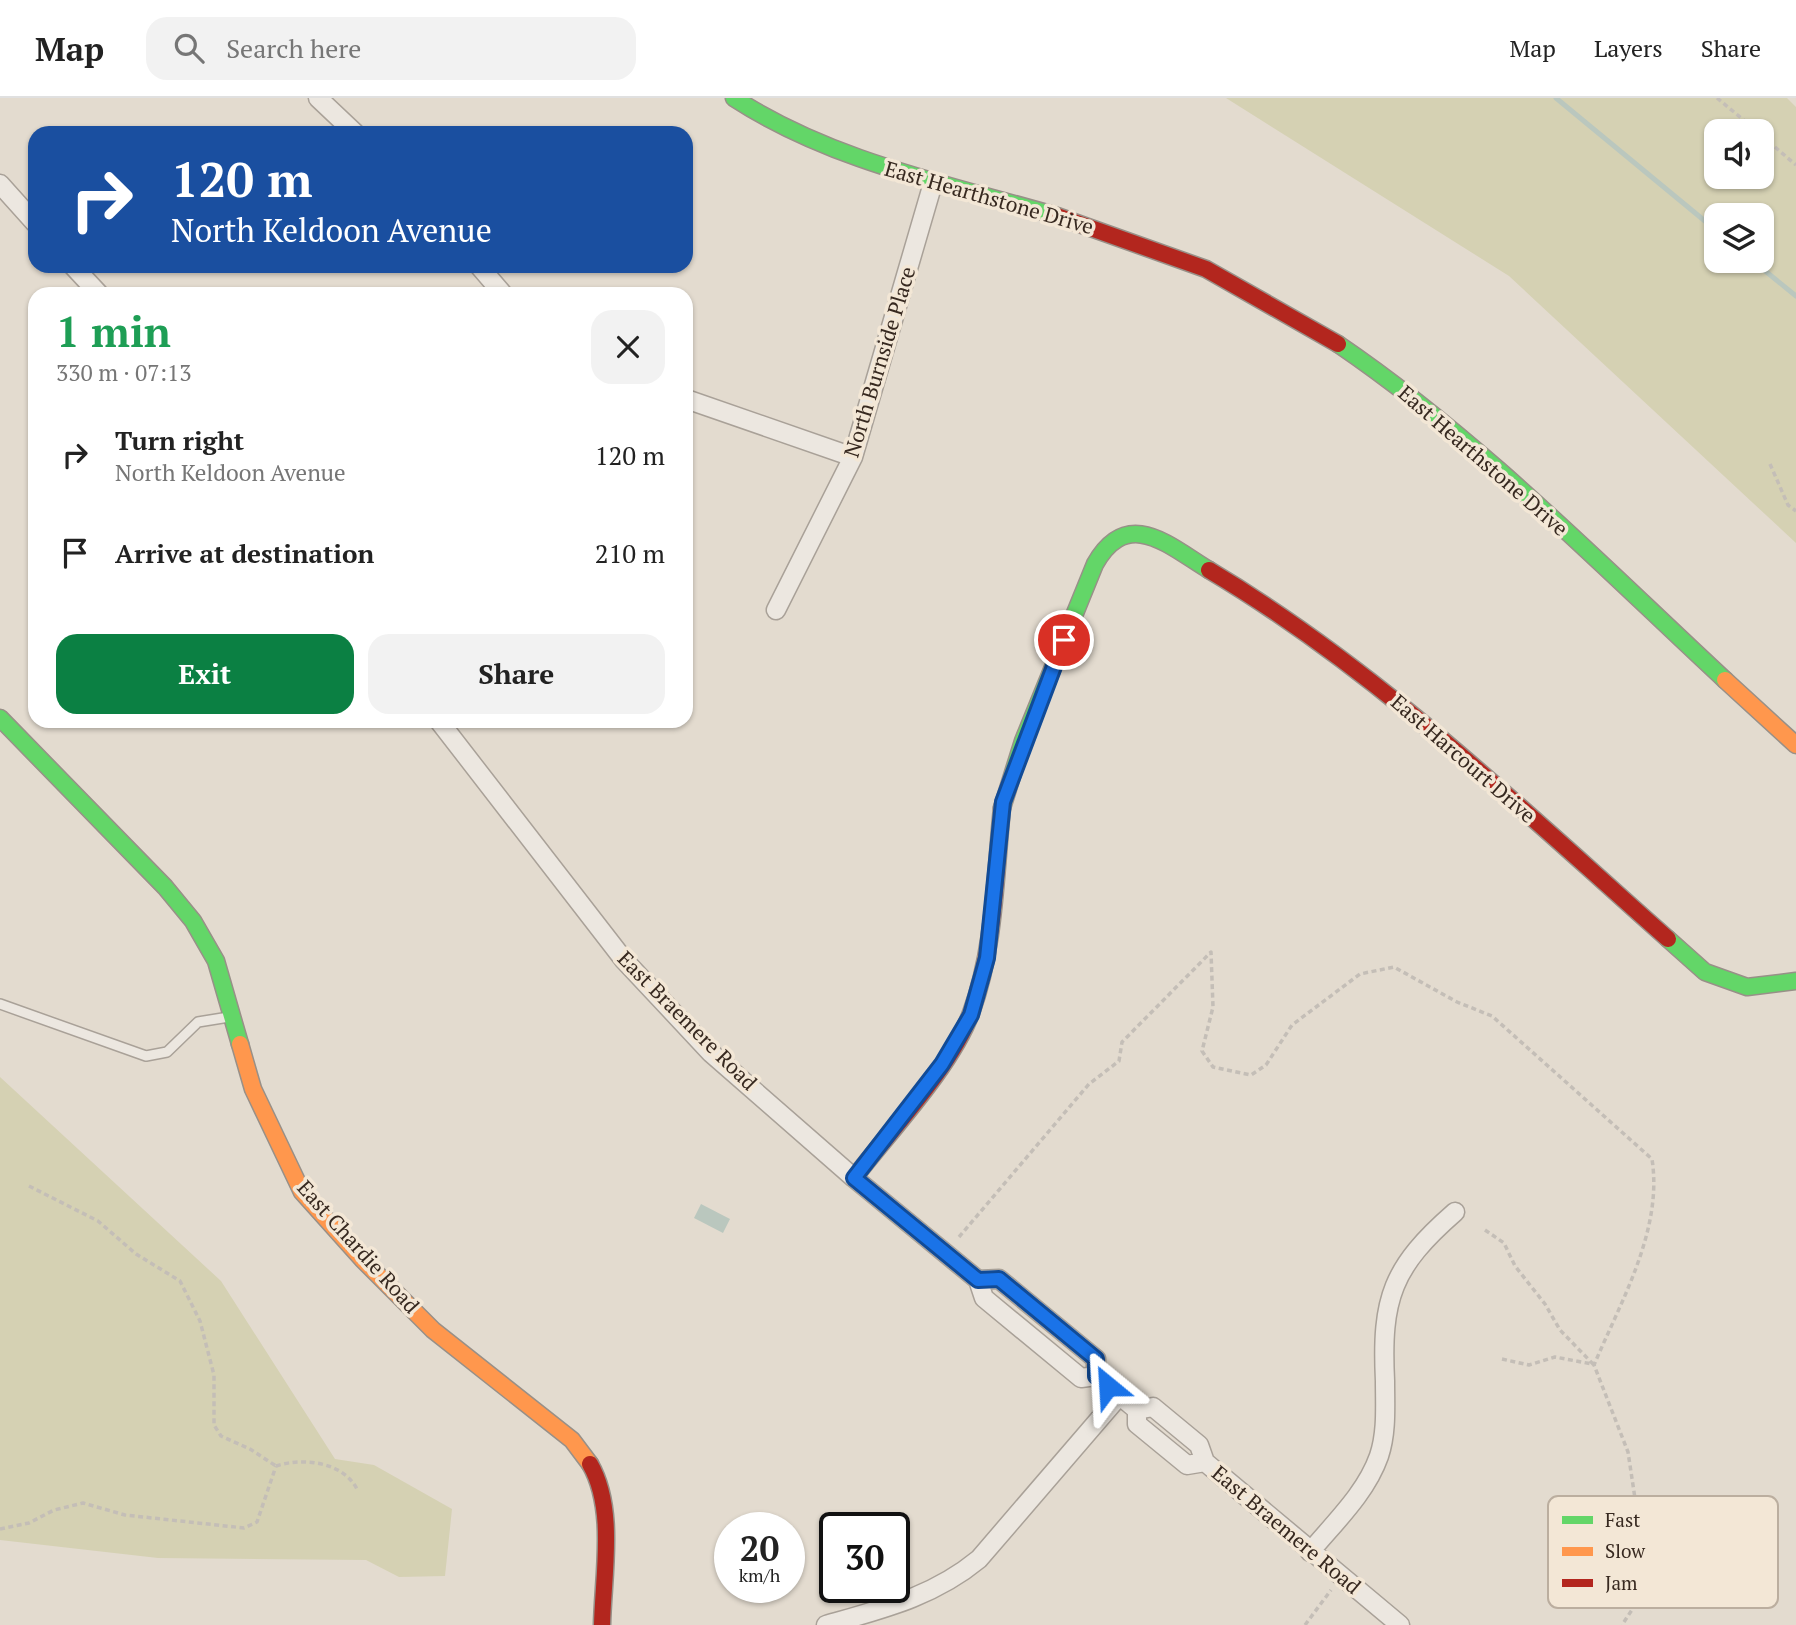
<!DOCTYPE html>
<meta charset="utf-8">
<style>
body{margin:0;font-family:"PT Serif",serif;background:#f2f2f2;color:#222;height:100vh;display:flex;flex-direction:column;font-size:26px;white-space:nowrap}
*{box-sizing:border-box;margin:0}
p{font-size:23px;color:#767676}
.icon{flex:none;width:38px;height:38px;fill:none;stroke:currentColor;stroke-width:2;stroke-linecap:round;stroke-linejoin:round}
.map{position:relative;flex:1;overflow:hidden}
.drawer{position:absolute;left:28px;top:189px;width:665px;height:441px;display:flex;flex-direction:column;background:#fff;border-radius:21px;box-shadow:0 2px 5px #0004}
.drawer>*{flex:none}
.hud{position:absolute;left:28px;top:28px;width:665px;height:147px;border-radius:21px;box-shadow:0 2px 5px #0004;background:#1a4fa0;color:#fff;overflow:hidden}
.controls{position:absolute;left:1704px;top:21px;display:grid;gap:14px}
.controls a{display:grid;place-items:center;width:70px;height:70px;border-radius:14px;background:#fff;box-shadow:0 2px 5px #0004;font-size:35px}
.speed{position:absolute;left:714px;top:1414px;display:flex;gap:14px;font-size:35px;font-weight:700;text-align:center}
.speed>*{display:grid;place-content:center;width:91px;height:91px;border-radius:50%;background:#fff;box-shadow:0 2px 5px #0004;line-height:1}
.speed small{font-size:18px;font-weight:400}
.speed .limit{border:4px solid #111;border-radius:10px;background:#fff;color:#111}
.pin{position:absolute;display:grid;place-items:center;width:60px;height:60px;color:#fff;margin:-30px;border:4px solid #fff;border-radius:50%;box-shadow:0 2px 7px #0007}
.me{position:absolute;width:77px;margin:-38px;rotate:333deg;stroke-linejoin:round;filter:drop-shadow(0 0 5px #0008)}
.turn{display:flex;align-items:center;gap:24px;height:147px;padding:0 28px;font-size:32px}
.turn .icon{width:91px;height:91px;stroke-width:2.5}
.turn b{display:block;font-size:49px;line-height:60px}
.round{display:grid;place-items:center;flex:none;width:74px;height:74px;border-radius:21px;background:#f2f2f2}
.headline{display:flex;align-items:center;justify-content:space-between;height:119px;padding:0 28px}
h1{font-size:42px;font-weight:600;line-height:52px;color:#1e9e55}
.cta{display:flex;gap:14px;margin-top:auto;padding:14px 28px}
.cta a{flex:1;height:80px;border-radius:21px;background:#0b8043;color:#fff;font-size:28px;font-weight:600;line-height:80px;text-align:center}
.cta a+a{background:#f2f2f2;color:#222}
ul{padding:0;list-style:none}
li{display:flex;align-items:center;gap:21px;height:98px;padding:0 28px}
li div{flex:1}
li b{display:block;font-size:26px}
li em{font-style:normal}
header{display:flex;align-items:center;gap:42px;box-sizing:border-box;height:98px;padding:0 35px;background:#fff;border-bottom:2px solid #e0e0e0}
header strong{font-size:33px}
nav{display:flex;gap:38px;margin-inline-start:auto;font-size:24px}
.search{width:490px;height:63px;background:#f2f2f2;display:flex;align-items:center;gap:18px;box-sizing:border-box;padding:0 24px;border-radius:21px;color:#767676;font-size:26px}
.map>svg:first-child{display:block}
</style>
<header>
<strong>Map</strong>
<div class="search"><svg class="icon" aria-label="search" viewBox="0 0 24 24"><circle cx="10" cy="10" r="6"/><path d="M15 15l6 6"/></svg>Search here</div>
<nav><a>Map</a><a>Layers</a><a>Share</a></nav>
</header>
<div class="map">
<svg width="1796" height="1527" viewBox="0 0 1796 1527">
<rect width="100%" height="100%" fill="#e3dbcf"/>
<path fill="#d5d1b3" fill-rule="evenodd" d="M1226,0h561l9,9v436l-287,-267zM1717,33h45v46h-45zM1717,117h45v46h-45z
M0,979l221,204 114,178 39,6 78,44 -7,67 -46,1 -33,-17 -208,-2 -158,-18z"/>
<path fill="#bac7be" d="M701,1106l29,15 -7,14 -29,-15z"/>
<g fill="none" stroke-linecap="round" stroke-linejoin="round">
<path stroke="#bac7be" stroke-width="5" d="M1556,0l161,133
M1753,163l43,35"/>
<g stroke="#a9a198" stroke-width="12">
<path id="lane" d="M0,906l146,52 21,-4 31,-30 31,-5"/>
</g>
<g stroke="#a9a198" stroke-width="21">
<path id="street" d="M318,0l37,35
M0,86l35,39
M73,168l26,28
M479,168l24,28
M686,301l167,58
M776,512l77,-153 80,-274
M439,623l185,239 87,93 143,125 124,102 6,18 97,80 15,-2 41,34
M978,1182l21,-1 97,80v17
M1137,1312l16,-3 46,38 6,17 195,163
M1137,1312v14l50,41 18,-3
M1310,1454c25,-30 56,-59 69,-96 8,-24 6,-50 6,-75 -4,-83 7,-114 70,-169
M826,1527c56,-16 107,-28 153,-66l141,-164"/>
</g>
<g stroke="#989088" stroke-width="19">
<path id="fast" d="M734,0c97,63 213,86 323,118
M1338,246c141,96 262,220 387,336
M0,620l165,169 28,34 23,40 24,83
M1002,710l21,-67 72,-177c33,-58 74,-18 114,6
M1668,841l37,33 42,15 49,-6"/>
</g>
<g stroke="#989088" stroke-width="19">
<path id="slow" d="M1725,582l71,65
M240,946l13,45 49,103 60,67 71,71 139,110 18,24"/>
</g>
<g stroke="#989088" stroke-width="19">
<path id="jam" d="M1057,118l149,53 132,75
M1209,472c170,101 312,239 459,369
M854,1080c36,-47 97,-111 117,-165 24,-65 24,-137 31,-205
M590,1366c26,45 13,111 12,161"/>
</g>
<path stroke="#c4beb7" stroke-width="3.5" stroke-dasharray="5 3.5" stroke-linecap="butt" d="M1717,0l40,33
M1762,38l34,29
M1770,366l18,41 8,6
M29,1088l69,35 38,33 44,27 20,40 14,54v50l7,11 29,13 26,17
M1485,1132l19,13 11,23 30,38 15,26 34,35
M959,1139l130,-153 30,-23 3,-19 89,-90 2,55 -11,44 11,16 38,8 15,-10 26,-40 68,-51 34,-7 63,35 35,14 160,143c11,71 -31,142 -58,206l34,87 8,53 16,59 -5,23 -25,38
M1502,1261l27,6 26,-8 37,7
M276,1368c27,-9 67,-4 81,23
M0,1431l29,-6 25,-13 29,-7 42,12 119,13 13,-6 19,-56
M1305,1527l26,-35"/>
<use href="#lane" stroke="#ece7e0" stroke-width="9"/>
<use href="#street" stroke="#ece7e0" stroke-width="18"/>
<use href="#fast" stroke="#63d668" stroke-width="16"/>
<use href="#slow" stroke="#ff974d" stroke-width="16"/>
<use href="#jam" stroke="#b3261e" stroke-width="16"/>
</g>
<g fill="none" stroke-linecap="round" stroke-linejoin="round">
<g stroke="#114b97" stroke-width="18">
<path id="route" d="M1064,542l-61,162 -16,156 -16,57 -29,49 -88,114 124,102 21,-1 97,80v17l12,10"/>
</g>
<use href="#route" stroke="#1a73e8" stroke-width="12"/>
</g>
<g text-anchor="middle" stroke-width="7" stroke-linejoin="round" paint-order="stroke">
<g font-size="21" fill="#372920" stroke="#f3e7d6">
<text transform="translate(989 100) rotate(16)" y="7">East Hearthstone Drive</text>
<text transform="translate(880 264) rotate(-73)" y="7">North Burnside Place</text>
<text transform="translate(1483 363) rotate(41)" y="7">East Hearthstone Drive</text>
<text transform="translate(1463 661) rotate(41)" y="7">East Harcourt Drive</text>
<text transform="translate(687 923) rotate(45)" y="7">East Braemere Road</text>
<text transform="translate(358 1149) rotate(48)" y="7">East Chardie Road</text>
<text transform="translate(1286 1432) rotate(40)" y="7">East Braemere Road</text>
</g>
</g>
<rect x="1548" y="1398" width="230" height="112" rx="10" fill="#f3e7d6" stroke="#bbae9f" stroke-width="2"/>
<rect x="1562" y="1418" width="31" height="8" fill="#63d668"/>
<rect x="1562" y="1449" width="31" height="9" fill="#ff974d"/>
<rect x="1562" y="1481" width="31" height="8" fill="#b3261e"/>
<g font-size="19" fill="#372920">
<text x="1605" y="1429">Fast</text>
<text x="1605" y="1460">Slow</text>
<text x="1605" y="1492">Jam</text>
</g>
</svg>
<div class="controls">
<a><svg class="icon" aria-label="sound" viewBox="0 0 24 24"><path d="M4 9h4l5-4v14l-5-4H4zM17 9q2 3 0 6"/></svg></a>
<a><svg class="icon" aria-label="layers" viewBox="0 0 24 24"><path d="M12 4l9 5-9 5-9-5zM3 14l9 5 9-5"/></svg></a>
</div>
<div class="speed"><div>20<small>km/h</small></div><div class="limit">30</div></div>
<div class="pin" style="left:1064px;top:542px;background:#d93025"><svg class="icon" aria-label="arrive" viewBox="0 0 24 24"><path d="M6 21V4h12l-3 4 3 4H6"/></svg></div>
<svg class="me" style="left:1108px;top:1288px" viewBox="-20 -20 40 40"><path d="M0-17L14 15 0 8-14 15z" fill="#1a73e8" stroke="#fff" stroke-width="4"/></svg>
<div class="hud">
<div class="turn"><svg class="icon" aria-label="right" viewBox="0 0 24 24"><path d="M7 20v-9h11M14 6l5 5-5 5"/></svg><div><b>120 m</b>North Keldoon Avenue</div></div>
</div>
<section class="drawer">
<div class="headline"><div><h1>1 min</h1><p>330 m · 07:13</p></div><a class="round"><svg class="icon" aria-label="close" viewBox="0 0 24 24"><path d="M6 6l12 12M18 6L6 18"/></svg></a></div>
<ul>
<li><svg class="icon" aria-label="right" viewBox="0 0 24 24"><path d="M7 20v-9h11M14 6l5 5-5 5"/></svg><div><b>Turn right</b><p>North Keldoon Avenue</p></div><em>120 m</em></li>
<li><svg class="icon" aria-label="arrive" viewBox="0 0 24 24"><path d="M6 21V4h12l-3 4 3 4H6"/></svg><div><b>Arrive at destination</b></div><em>210 m</em></li>
</ul>
<div class="cta"><a>Exit</a><a>Share</a></div>
</section>
</div>
